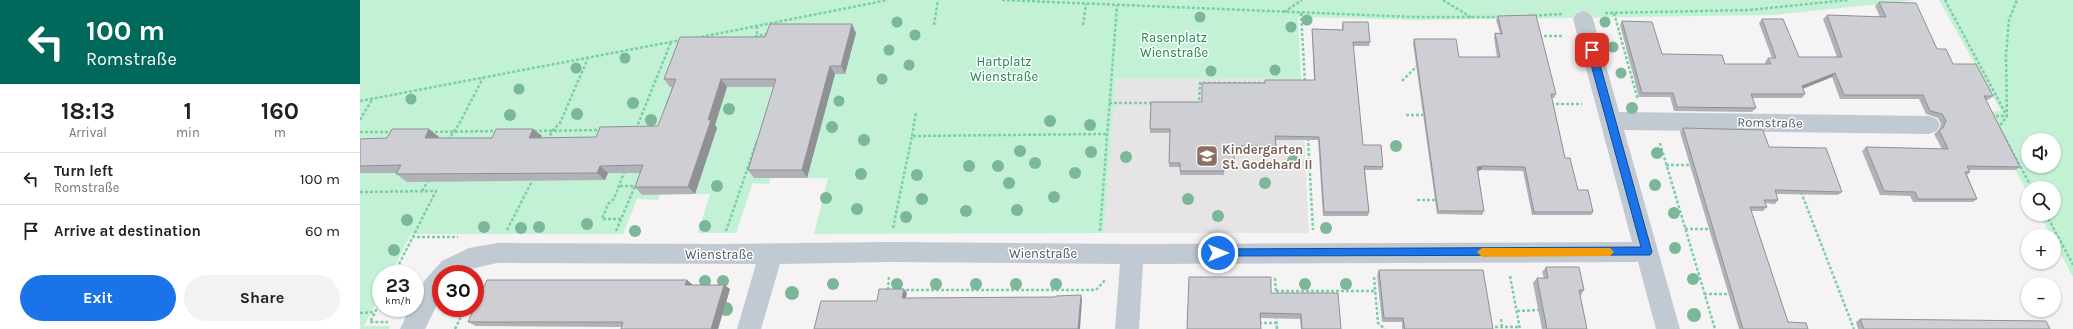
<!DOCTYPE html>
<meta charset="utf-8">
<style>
body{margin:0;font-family:Karla,sans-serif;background:#f2f2f2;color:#202124;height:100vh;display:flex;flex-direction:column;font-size:15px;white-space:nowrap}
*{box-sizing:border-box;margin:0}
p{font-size:13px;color:#757577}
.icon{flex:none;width:22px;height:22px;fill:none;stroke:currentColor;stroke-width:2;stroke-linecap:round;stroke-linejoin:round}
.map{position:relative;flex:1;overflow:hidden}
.panel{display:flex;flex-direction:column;background:#fff;width:360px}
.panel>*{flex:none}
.hud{background:#00695c;color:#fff;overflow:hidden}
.fabs{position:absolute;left:1661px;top:133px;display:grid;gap:8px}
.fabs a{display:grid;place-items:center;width:40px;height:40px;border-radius:50%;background:#fff;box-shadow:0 1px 3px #0004;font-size:20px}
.speed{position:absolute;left:12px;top:265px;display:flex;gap:8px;font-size:20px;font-weight:700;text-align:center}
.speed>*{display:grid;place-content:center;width:52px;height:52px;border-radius:50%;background:#fff;box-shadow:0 1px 3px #0004;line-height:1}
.speed small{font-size:10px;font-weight:400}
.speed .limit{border:6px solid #d22;background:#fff;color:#111}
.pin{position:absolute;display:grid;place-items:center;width:34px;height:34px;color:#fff;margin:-17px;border-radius:8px;box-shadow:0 2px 6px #0006}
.me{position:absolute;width:44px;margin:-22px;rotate:90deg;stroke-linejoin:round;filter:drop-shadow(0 0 3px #0008)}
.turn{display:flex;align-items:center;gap:14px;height:84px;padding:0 20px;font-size:18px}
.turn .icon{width:52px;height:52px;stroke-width:2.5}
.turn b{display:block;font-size:28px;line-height:34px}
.eta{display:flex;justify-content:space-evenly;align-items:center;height:68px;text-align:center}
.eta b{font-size:24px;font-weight:700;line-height:28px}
.button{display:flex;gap:8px;margin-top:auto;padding:8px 20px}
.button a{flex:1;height:46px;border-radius:24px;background:#1a73e8;color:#fff;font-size:16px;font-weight:700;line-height:46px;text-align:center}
.button a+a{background:#f2f2f2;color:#202124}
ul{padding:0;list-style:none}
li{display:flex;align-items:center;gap:12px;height:52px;padding:0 20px;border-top:1px solid #e0e0e0}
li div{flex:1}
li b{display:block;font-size:15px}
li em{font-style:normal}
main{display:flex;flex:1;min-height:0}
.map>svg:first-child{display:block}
</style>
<main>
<section class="panel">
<div class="hud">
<div class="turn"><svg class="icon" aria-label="left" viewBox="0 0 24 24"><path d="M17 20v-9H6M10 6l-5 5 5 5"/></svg><div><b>100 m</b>Romstraße</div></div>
</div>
<div class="eta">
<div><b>18:13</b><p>Arrival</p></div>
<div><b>1</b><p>min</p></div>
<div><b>160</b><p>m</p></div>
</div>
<ul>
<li><svg class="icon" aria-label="left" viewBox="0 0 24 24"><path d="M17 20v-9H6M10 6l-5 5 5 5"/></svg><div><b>Turn left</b><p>Romstraße</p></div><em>100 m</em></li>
<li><svg class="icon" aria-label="arrive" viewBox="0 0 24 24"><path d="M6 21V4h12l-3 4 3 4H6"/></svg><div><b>Arrive at destination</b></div><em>60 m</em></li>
</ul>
<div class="button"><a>Exit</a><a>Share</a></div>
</section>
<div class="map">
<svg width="1713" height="329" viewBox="0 0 1713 329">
<rect width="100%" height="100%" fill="#f5f3f3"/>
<path fill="#e6e4e5" d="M756,77l185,2 8,154h-205z"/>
<path fill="#c3f1d5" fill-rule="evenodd" d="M0,0h1557l-144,15 -354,5 -121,-3 3,62 -185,-1 -12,155 -290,1 14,-56h-57l-2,6 -16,-1 -17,50h-38l12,-39h-50l-2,6 -21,-1 -14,35h-212l-20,40h-10v19l-17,33h26l-1,3h-29z
M1579,0h134v277l-19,-35v-6h-3l-12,-22h15v-26h-26v5l-46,-81 19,-1zM1668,140h26v26h-26z"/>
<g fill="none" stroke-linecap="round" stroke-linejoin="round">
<path stroke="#7ad0a6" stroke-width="2.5" stroke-dasharray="3 2" stroke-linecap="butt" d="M642,0l413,17h85
M1083,0l29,18
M1585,0l62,116 -8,11 33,61
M924,12l18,-12
M941,13l4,70
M1245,13l144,-3 99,-10
M1254,13l24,87
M1169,16l33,-2
M574,25l4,-25
M723,25l3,-21
M397,26v10
M1179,36h25
M336,38l192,-38
M390,38l20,-5
M1042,81l15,-15
M0,101l321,-61
M749,103h45
M837,103h2l1,-20h67
M1191,104h31
M1046,115h17
M1631,116h16l-1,-61 3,-35 8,-20
M0,120l13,-22
M276,129l35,-87
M174,131l67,-1
M0,132h33
M70,132l67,-1
M552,136l4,-24
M948,138l5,92
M88,140l11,-16 24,-46
M188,140l4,-9 8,-8 28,-65
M1300,143l55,186
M1306,165h24
M260,186h15
M62,191l6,-10
M0,192l76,-1 -42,83
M1441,192l53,137
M1057,200h18
M1686,214l27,51
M261,219h-19l6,-15 6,-5 11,-29
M533,228l19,-92 194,-2
M1325,229h24
M147,230l25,-49
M256,231l19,-45
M366,231l31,-90h2
M740,231l17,-226
M52,237h46
M1150,276l10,53
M1014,277l4,46 7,6
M915,278l1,13
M528,290l1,-15
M541,290h195l9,-10
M916,291h99
M1344,294h24
M21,300l-11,22h18
M1157,311l22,-1
M0,313l15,-1
M916,316l1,13
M1141,319l1,8
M899,323h18
M1130,327h30
M95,329l10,-21"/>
<path fill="#c1cad2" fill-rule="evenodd" d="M1223,11l7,3 3,5 26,93 310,4 8,3 3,6 -3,6 -8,3 -305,-4 56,199h-24l-18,-67 -495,2 -4,65h-24l5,-65 -231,-2 -109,2 -19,65h-24l19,-65 -259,-1 -26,6 -9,5h-21v23l-16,32h-25l10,-21h5v-9l10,-19 17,-19 27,-13 28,-5 221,1 171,-2 243,2 500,-2 -59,-223 3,-5z"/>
</g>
<g fill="#7bb799">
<circle cx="840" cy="17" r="5.5"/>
<circle cx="947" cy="20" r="5.5"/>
<circle cx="537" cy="22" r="5.5"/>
<circle cx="1245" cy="22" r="5.5"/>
<circle cx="931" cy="27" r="5.5"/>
<circle cx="555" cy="35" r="5.5"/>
<circle cx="1253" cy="47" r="5.5"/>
<circle cx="529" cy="50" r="5.5"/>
<circle cx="265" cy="58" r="5.5"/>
<circle cx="549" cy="65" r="5.5"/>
<circle cx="216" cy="68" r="5.5"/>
<circle cx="915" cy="70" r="5.5"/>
<circle cx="851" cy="71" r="5.5"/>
<circle cx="1261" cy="73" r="5.5"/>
<circle cx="522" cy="79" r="5.5"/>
<circle cx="159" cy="89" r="5.5"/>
<circle cx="51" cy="99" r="5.5"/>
<circle cx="479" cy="101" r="5.5"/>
<circle cx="273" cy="103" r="6"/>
<circle cx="1272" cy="108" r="6"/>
<circle cx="369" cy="109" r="6"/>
<circle cx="217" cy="114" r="6"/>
<circle cx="150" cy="115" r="6"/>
<circle cx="291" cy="120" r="6"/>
<circle cx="690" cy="121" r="6"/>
<circle cx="730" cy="125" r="6"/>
<circle cx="472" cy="127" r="6"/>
<circle cx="504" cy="140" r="6"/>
<circle cx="1036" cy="146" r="6"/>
<circle cx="660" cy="151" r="6"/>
<circle cx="731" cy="152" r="6"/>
<circle cx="1297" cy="153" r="6"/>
<circle cx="766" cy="157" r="6"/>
<circle cx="933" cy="161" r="6"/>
<circle cx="675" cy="163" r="6"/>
<circle cx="609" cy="166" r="6"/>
<circle cx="638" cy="166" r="6"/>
<circle cx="715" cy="173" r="6"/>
<circle cx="501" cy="174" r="6"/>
<circle cx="557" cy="175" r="6"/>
<circle cx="649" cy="183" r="6"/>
<circle cx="905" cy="183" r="6"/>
<circle cx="1295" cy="185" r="6"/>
<circle cx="357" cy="186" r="6"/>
<circle cx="694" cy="197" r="6"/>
<circle cx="466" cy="198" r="6"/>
<circle cx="562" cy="199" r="6"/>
<circle cx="828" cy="199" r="6"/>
<circle cx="497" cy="209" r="6"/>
<circle cx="657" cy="210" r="6"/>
<circle cx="606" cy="211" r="6"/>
<circle cx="1314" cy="213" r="6"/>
<circle cx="858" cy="216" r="6"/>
<circle cx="546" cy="217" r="6"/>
<circle cx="47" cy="220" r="6"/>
<circle cx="227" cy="224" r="6"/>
<circle cx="345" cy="226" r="6"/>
<circle cx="124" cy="227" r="6"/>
<circle cx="179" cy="227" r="6"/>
<circle cx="161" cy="228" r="6"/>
<circle cx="966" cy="228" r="6"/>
<circle cx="275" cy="231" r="6"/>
<circle cx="1315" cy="248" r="6"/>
<circle cx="34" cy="250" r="6"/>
<circle cx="1333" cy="279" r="6"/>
<circle cx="345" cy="281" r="6"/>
<circle cx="363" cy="281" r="6"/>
<circle cx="473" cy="284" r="6"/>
<circle cx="537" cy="284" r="6"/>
<circle cx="576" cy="284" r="6"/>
<circle cx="616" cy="284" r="6"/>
<circle cx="656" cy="284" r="6"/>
<circle cx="696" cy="284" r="6"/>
<circle cx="945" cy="284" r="6"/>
<circle cx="986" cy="284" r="6"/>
<circle cx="432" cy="293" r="7"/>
<circle cx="366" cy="309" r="7"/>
<circle cx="1334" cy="315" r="7"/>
</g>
<path fill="#b0b2b7" d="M1519,2l58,47 16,15 40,32 -5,4h-2l34,67 -5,3h-46l1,2 -3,3 10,24 -4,3h-60l-3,-6 -30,-1 -18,-44 4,-4 76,2 -8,-15 5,-4 2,-6 -3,-6 -12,-4 -7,-15h-79l-8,-22 -29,12 2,5 -3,4h-50l4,10 -4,4 -78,-1 -4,-14h-31l-19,-72 2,-4 40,33 63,10h41l-1,-2 3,-4h4l-13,-35 3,-4 37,38h38l-14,-38 4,-4 53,2 -5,-11z
M1138,16l58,78 -2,4h-3l14,60 13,32 15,22 -2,3h-59l-9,-44 -42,-1 -3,1 6,40 -2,4 -45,-1 -24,-171 1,-4 45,18h38l-3,-19 1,-5h5l-4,-13z
M983,22l27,20 -1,4h-16l10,99 20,22 -1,3h-17l4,42 -1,4h-45l-5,-76h-43v10h-41v17l-10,-1v9h-44v-8h-11l1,-34h-20v-4l52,-27 63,-19 49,-3 -2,-47v-4l30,1v-4z
M496,33l-11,41h-10l-28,104h-53l-6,-8 26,-83h-47l-12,38 2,3 -22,66 -53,1 -7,-8 5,-14h-32l-3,7 -198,2 -11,-8 1,-1h-37v-34l79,-2v1h53l41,-9 9,7 -1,2 55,-1 62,-11 14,-39h-2l-6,-8 101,-42z
M1323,128l86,19 73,45 -4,3 -62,-1 2,6 -3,4 -10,-1 2,4 -4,4h-12l37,111 20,7h-69l-59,-197z
M1186,267l38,23 -3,5h-1l7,34h-45l-9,-46 4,-5h7l-2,-6z
M1019,270l114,59h-91v-7h-20l-5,-47z
M829,277l82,16 70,36h-40l-1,-10 -40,-1z
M327,280l5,5h32l6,4 -12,40h-97v-2l-145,-1 -8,-4z
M1500,319l190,10h-192l-2,-7z"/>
<path fill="#909195" d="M492,24l4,9 -11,41 -4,-8z
M470,66l5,8 -28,104 -5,-8z
M1475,73l-3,4 -33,13 3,-4z
M361,79l6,8 -12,38 2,3 -22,66 -7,-7 20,-67z
M69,129l10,8 -4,9 -10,-8z
M173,129l9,7 -4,9 -9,-7z
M240,166l8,7 -3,7 -8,-7z
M1123,166l-2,4 -5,1 1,-4z
M327,280l6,5h-8z
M364,285l6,4 -12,40h-7z
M544,289l3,4 -2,9 -3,-4z
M721,295l1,5 -2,29h-2z"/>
<path fill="#cdcfd5" stroke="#909195" d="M1519,2l37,1 21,46h9l7,15h23l17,32h-9l36,71 -53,-1 3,6h-5l12,27h-59l-3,-7 -31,-1 -18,-44 82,2 -9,-19 4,-2 3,-7 -4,-7 -12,-3 -7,-16h-79l-9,-22 -33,13 3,8h-54l5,14 -79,-1 -4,-14h-31l-20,-72 30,1 10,32 60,1 3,9h46l-3,-6h8l-14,-39h21l16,38h43l-15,-42 59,2z
M1176,15l20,79h-5l14,64h5l8,32h10l5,22h-59l-9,-45 -42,-1 -6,1 7,44h-46l-24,-172h42l3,18h41l-5,-24 7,1 -4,-18z
M983,22h25l2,20h-17l10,103h18l2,22 -19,-1 5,46h-45l-5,-75 -44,-1 1,10h-42v17h-10v8h-44v-8h-11l1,-34h-20l1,-27h51v-19h63v-3h50l-3,-51 31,1z
M410,24h82l-11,42h-11l-28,104h-54l28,-91h-55l-13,41h3l-23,67h-53l8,-22 -43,1 -3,7 -201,1 5,-9 -41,1v-27l27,-1 5,-9h37l-4,9h67l4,-9h37l-4,9 67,-1 4,-10 58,-1 18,-47h-12l16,-42h85z
M1323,128l80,2 6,17 57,1 16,44 -67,-2 3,10h-14l3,7h-17l38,115 18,1 2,6h-65z
M1186,267h33l5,23h-5l8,39h-40l-10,-51h11z
M1019,270h104l10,59h-88l-2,-11h-19z
M829,277h82v16h67l3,36h-39l-1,-15 -41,-1 1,16h-74z
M127,280h200l-2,5h39l-13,44h-90l2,-7h-155z
M519,289h25l-2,9 153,-1 1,-1 25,-1 -3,34h-264l7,-28h56z
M1500,319l186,2 4,8h-186z"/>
<path fill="#1a73e8" stroke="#114b97" d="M1229,47h6l1,3 56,202 -2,3 -435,1 -2,-3 5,-4 423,-2 -54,-197z"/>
<path fill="#f59e0b" d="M1122,248h128l4,4 -4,4 -128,1 -5,-5z"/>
<defs>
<g id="school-square" transform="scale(1.15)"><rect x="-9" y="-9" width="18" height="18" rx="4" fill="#8d6e63" stroke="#fff"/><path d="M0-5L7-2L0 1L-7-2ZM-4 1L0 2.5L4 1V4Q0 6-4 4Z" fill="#fff"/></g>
</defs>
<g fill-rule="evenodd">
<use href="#school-square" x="847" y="156"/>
</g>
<g text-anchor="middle" stroke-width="3" stroke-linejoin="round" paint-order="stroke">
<g font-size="13" fill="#17864f" stroke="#fff">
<text x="814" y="42">Rasenplatz<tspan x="814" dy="15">Wienstraße</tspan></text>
<text x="644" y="66">Hartplatz<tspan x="644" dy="15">Wienstraße</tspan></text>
</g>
<g font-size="13" fill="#4a5661" stroke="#fff">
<text transform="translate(1410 122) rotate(1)" y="5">Romstraße</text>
<text x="683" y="258">Wienstraße</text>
<text x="359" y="259">Wienstraße</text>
</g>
<g font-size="13" font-weight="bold" fill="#785e54" stroke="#fff" text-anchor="start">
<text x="862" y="154">Kindergarten<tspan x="862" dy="15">St. Godehard II</tspan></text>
</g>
</g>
</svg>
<div class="fabs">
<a><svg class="icon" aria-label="sound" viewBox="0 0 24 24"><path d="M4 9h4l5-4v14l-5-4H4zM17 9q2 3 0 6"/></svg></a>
<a><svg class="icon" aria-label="search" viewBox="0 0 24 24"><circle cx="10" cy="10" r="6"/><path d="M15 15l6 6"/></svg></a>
<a>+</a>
<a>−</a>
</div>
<div class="speed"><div>23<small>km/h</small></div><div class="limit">30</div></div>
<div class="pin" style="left:1232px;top:50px;background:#d93025"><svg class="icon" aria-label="arrive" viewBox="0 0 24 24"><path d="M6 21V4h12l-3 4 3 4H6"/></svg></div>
<svg class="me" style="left:858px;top:253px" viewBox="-20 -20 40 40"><circle r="17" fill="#1a73e8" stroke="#fff" stroke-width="3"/><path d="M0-11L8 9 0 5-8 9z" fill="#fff"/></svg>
</div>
</main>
